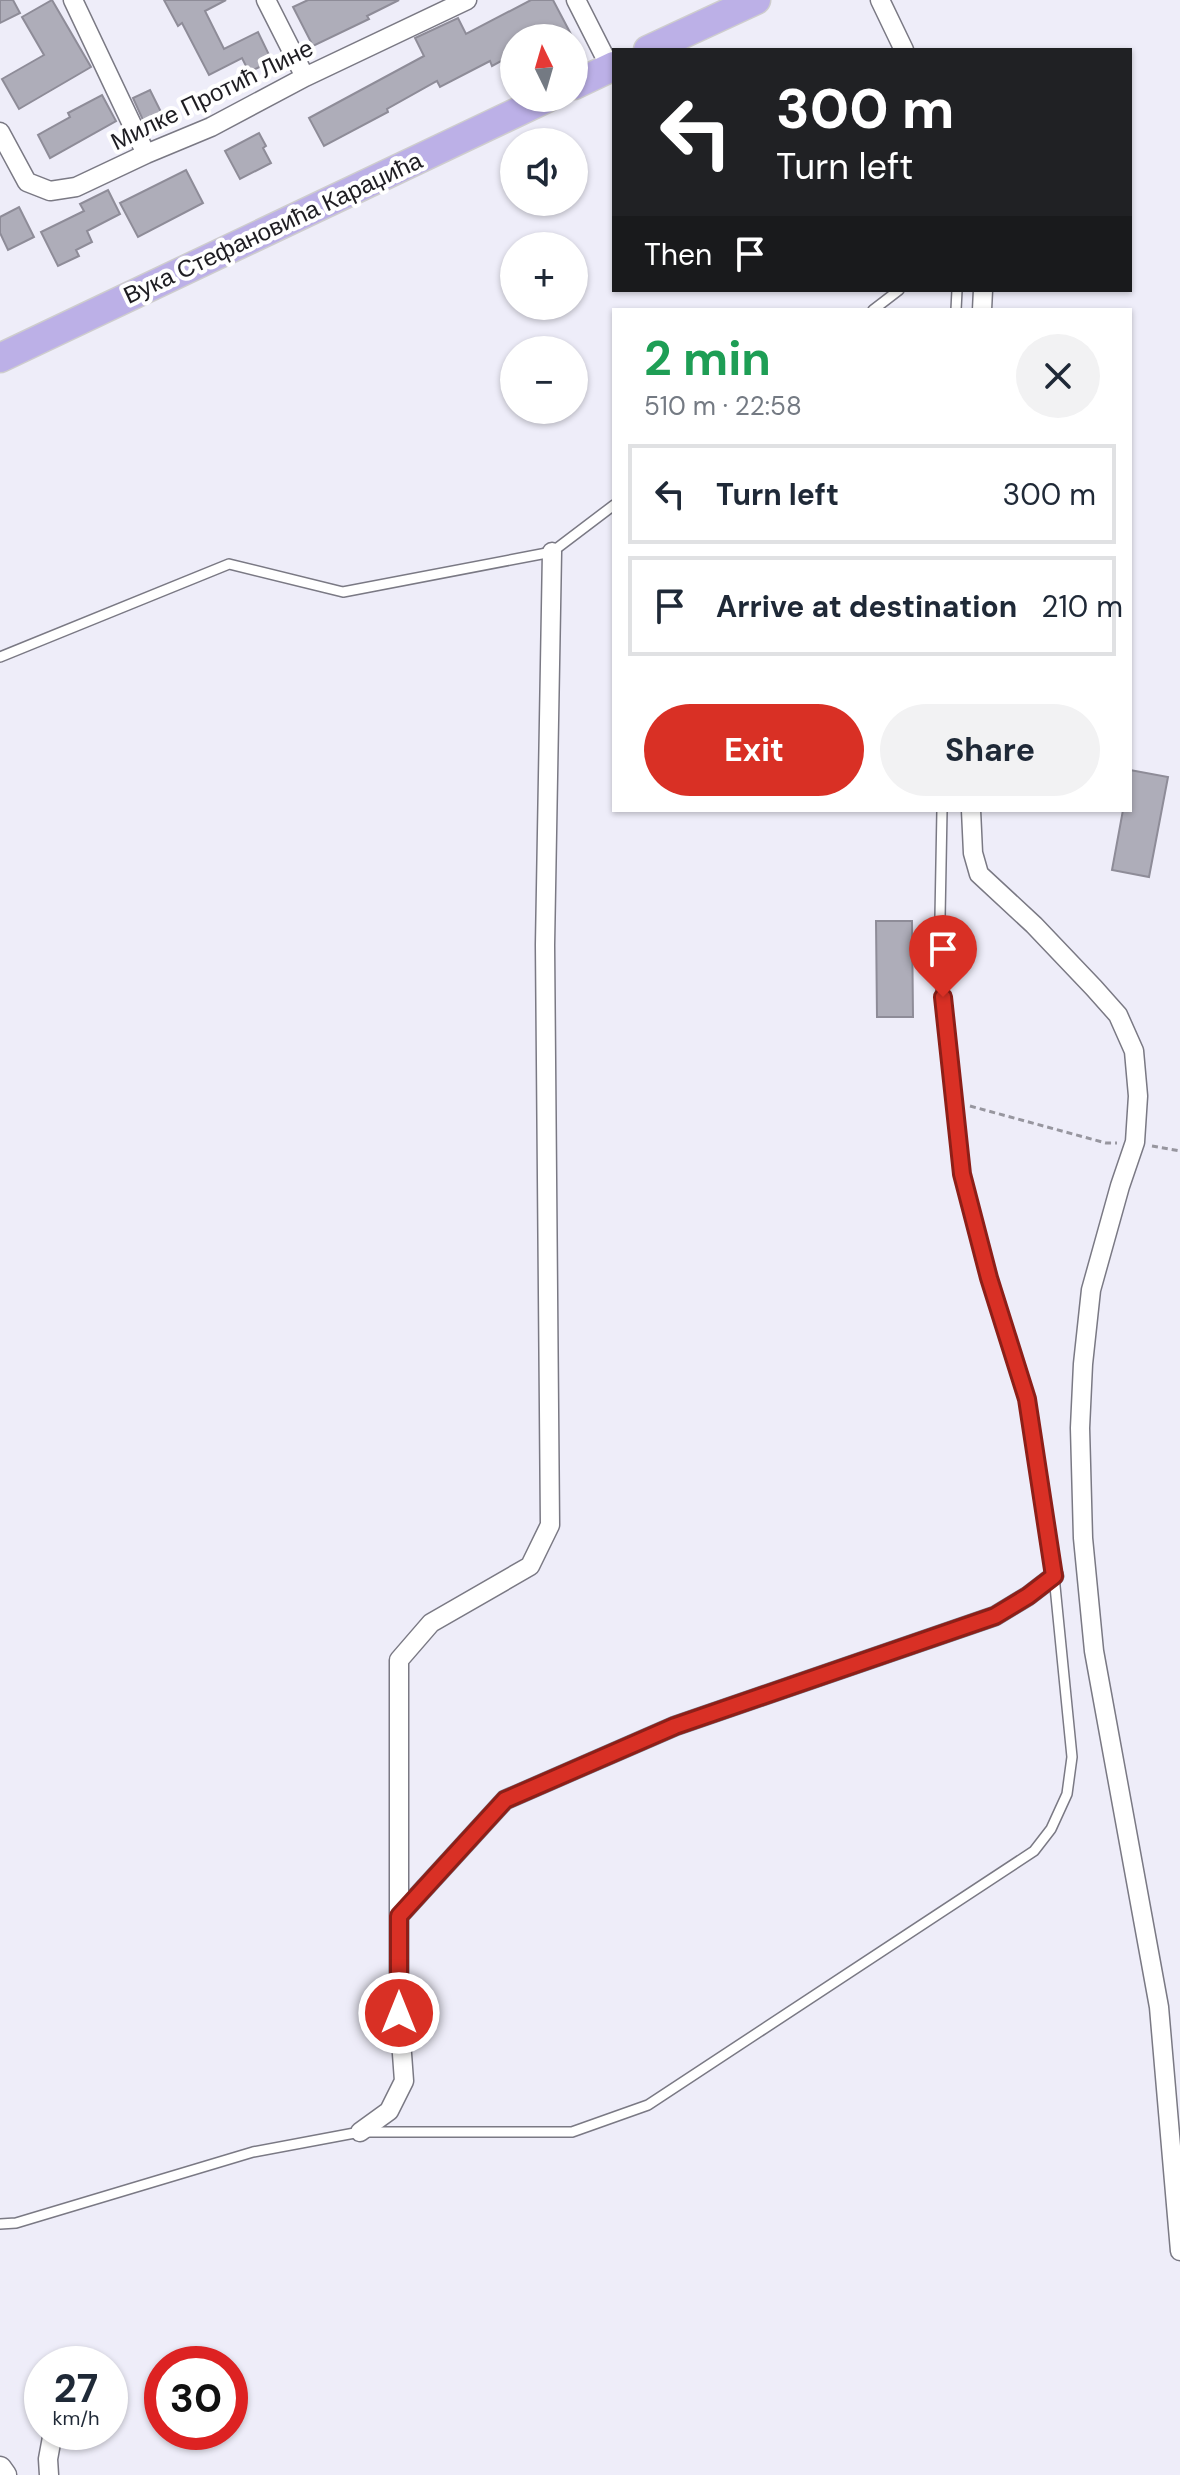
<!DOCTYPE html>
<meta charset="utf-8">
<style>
body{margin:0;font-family:"DM Sans",sans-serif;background:#f2f2f3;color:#1f2937;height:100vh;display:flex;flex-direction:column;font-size:30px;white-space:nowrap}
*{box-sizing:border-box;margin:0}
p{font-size:26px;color:#747a83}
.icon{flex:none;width:44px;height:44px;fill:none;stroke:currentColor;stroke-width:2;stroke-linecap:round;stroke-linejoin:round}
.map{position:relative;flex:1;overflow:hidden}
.sheet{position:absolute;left:612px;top:308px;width:520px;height:504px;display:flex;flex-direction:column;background:#fff;border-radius:0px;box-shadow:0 2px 6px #0004}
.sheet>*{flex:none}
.banner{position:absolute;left:612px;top:48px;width:520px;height:244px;border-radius:0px;box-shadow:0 2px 6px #0004;background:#202124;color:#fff;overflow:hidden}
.needle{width:52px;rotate:355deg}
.buttons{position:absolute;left:500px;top:24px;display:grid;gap:16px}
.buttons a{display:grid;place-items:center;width:88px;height:88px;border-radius:50%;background:#fff;box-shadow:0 2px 6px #0004;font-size:40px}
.speed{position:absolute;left:24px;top:2346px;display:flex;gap:16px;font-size:40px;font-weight:700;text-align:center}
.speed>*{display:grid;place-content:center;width:104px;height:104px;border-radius:50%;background:#fff;box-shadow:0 2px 6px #0004;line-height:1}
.speed small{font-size:20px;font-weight:400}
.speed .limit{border:12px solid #d22;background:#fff;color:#111}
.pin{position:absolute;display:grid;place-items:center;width:68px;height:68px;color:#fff;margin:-82px -34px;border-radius:50% 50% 50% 0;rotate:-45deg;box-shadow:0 0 8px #0007}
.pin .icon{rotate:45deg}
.me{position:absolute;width:88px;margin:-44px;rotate:0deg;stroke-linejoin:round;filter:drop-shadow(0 0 6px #0008)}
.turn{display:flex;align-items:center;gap:28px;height:168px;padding:0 32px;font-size:36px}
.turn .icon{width:104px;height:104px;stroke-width:2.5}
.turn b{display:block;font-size:56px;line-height:68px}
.then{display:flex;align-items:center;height:76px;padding:0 32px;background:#0003;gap:16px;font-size:30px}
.round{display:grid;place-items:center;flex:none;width:84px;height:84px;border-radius:42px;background:#f2f2f3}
.headline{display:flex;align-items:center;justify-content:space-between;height:136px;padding:0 32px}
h1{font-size:48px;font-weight:700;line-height:60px;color:#1e9e55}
.action{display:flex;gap:16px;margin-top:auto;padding:16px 32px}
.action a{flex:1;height:92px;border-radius:48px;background:#d93025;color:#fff;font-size:32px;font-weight:700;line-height:92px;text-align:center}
.action a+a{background:#f2f2f3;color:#1f2937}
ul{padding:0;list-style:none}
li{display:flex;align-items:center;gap:24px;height:100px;margin:0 16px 12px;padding:0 16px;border:4px solid #e0e1e3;border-radius:0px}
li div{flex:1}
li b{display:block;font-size:30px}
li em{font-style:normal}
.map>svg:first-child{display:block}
</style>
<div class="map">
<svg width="1180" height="2475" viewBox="0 0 1180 2475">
<rect width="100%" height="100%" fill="#eeedf9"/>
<path fill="#aeadb9" stroke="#8e8c98" stroke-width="2" d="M0,0h13l7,13 -20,10z
M52,0l39,67 -72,42 -17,-30 42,-24 -22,-38z
M164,0h62l-21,11 19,38 34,-17 14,29 -23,11 -7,-14 -33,17 -27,-52 -4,3z
M308,0h91l-32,16 2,3 -56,27 -20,-39z
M531,0h22l20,38h-59v16l-22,12 -2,-5 -50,26 -3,-6 -50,28 1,3 -64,34 -15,-28 115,-62 -9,-18 43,-20 8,16z
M150,90l15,30 -18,9 -14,-31z
M102,95l14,26 -66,37 -12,-23 32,-18 -2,-4z
M259,133l7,13 -3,2 8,15 -31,16 -15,-28z
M186,170l17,33 -65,34 -18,-34z
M108,190l12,24 -33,17 5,11 -16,8 3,6 -21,10 -17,-34 43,-21 -4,-7z
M19,207l15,30 -26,13 -8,-17v-16z
M1130,770l38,7 -19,100 -37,-7 11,-60h7z
M876,921h36l1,96h-36z"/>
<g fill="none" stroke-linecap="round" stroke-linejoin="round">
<g stroke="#7a7984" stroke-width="12">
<path id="service" d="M873,310l26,-20
M956,310l1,-20
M0,657l229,-93 114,28 209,-40 62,-47
M0,2224l16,-1 237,-71 107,-20h212l76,-27 386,-254 17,-22 16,-35 5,-37 -18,-181 -27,-177 -38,-121 -27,-104 -23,-203 3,-161"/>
</g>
<g stroke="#7a7984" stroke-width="21">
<path id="minor" d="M73,0l73,154
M266,0l39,77
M576,0l34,67
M880,0l24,50
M0,132l27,50 23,9 26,-4 70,-33 65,-27 94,-50 162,-77
M982,310l1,-20
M971,810l2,43 6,21 55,51 60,63 24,27 16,36 4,45 -3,46 -15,44 -29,104 -8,74 -3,64 3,110 11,113 65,356 21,244
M399,1916l106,-116 170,-74 320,-110 33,-20 26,-20
M360,2132l29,-21 15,-30 -5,-68v-353l32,-37 99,-57 20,-41 -5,-580 7,-393
M49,2475l-1,-16 5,-27"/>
</g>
<g stroke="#7a7984" stroke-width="25">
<path id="tertiary" d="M0,2468l5,7"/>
</g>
<g stroke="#cecdce" stroke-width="31">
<path id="primary" d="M648,50l108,-50
M574,85l40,-19
M0,358l547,-260"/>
</g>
<path stroke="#97969f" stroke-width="3" stroke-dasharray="6 4" stroke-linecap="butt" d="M970,1106l136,37h11
M1152,1146l28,5"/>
<use href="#service" stroke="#fff" stroke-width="9"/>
<use href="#minor" stroke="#fff" stroke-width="18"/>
<use href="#tertiary" stroke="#fff" stroke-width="22"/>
<use href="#primary" stroke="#bcb0e7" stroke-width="28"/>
</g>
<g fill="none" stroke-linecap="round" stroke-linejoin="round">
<g stroke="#8d1f18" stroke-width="20">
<path id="route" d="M399,2013v-97l106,-116 170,-74 320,-110 33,-20 26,-20 -27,-177 -38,-121 -27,-104 -19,-177"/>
</g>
<use href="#route" stroke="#d93025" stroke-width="14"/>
</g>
<g text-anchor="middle" stroke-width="8" stroke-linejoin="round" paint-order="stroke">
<g font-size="24" fill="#1e1d22" stroke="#fff">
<text transform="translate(212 95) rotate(-26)" y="8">Милке Протић Лине</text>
<text transform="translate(273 228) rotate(-25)" y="8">Вука Стефановића Караџића</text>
</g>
</g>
</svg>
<div class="buttons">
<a><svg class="needle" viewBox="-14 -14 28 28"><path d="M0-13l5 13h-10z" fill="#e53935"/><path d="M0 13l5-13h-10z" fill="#747a83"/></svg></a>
<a><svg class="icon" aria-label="sound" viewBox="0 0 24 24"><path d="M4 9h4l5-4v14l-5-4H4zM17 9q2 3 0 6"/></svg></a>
<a>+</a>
<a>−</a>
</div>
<div class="speed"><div>27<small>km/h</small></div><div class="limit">30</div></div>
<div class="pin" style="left:943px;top:997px;background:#d93025"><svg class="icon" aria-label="arrive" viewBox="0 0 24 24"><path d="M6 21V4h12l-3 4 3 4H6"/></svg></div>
<svg class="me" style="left:399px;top:2013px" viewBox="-20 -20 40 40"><circle r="17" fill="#d93025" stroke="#fff" stroke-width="3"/><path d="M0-11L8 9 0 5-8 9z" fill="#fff"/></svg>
<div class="banner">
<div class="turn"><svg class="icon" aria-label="left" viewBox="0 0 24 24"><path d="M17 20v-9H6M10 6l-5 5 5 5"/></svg><div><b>300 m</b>Turn left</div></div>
<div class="then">Then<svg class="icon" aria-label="arrive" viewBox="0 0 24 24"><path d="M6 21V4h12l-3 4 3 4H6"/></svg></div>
</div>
<section class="sheet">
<div class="headline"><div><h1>2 min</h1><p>510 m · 22:58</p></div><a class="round"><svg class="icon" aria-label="close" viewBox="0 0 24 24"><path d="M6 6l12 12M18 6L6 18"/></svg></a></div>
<ul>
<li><svg class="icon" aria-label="left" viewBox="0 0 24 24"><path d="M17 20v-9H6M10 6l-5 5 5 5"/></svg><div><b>Turn left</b></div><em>300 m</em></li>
<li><svg class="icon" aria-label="arrive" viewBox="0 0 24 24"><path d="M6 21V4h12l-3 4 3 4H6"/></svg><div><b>Arrive at destination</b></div><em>210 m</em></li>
</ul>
<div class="action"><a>Exit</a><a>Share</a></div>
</section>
</div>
